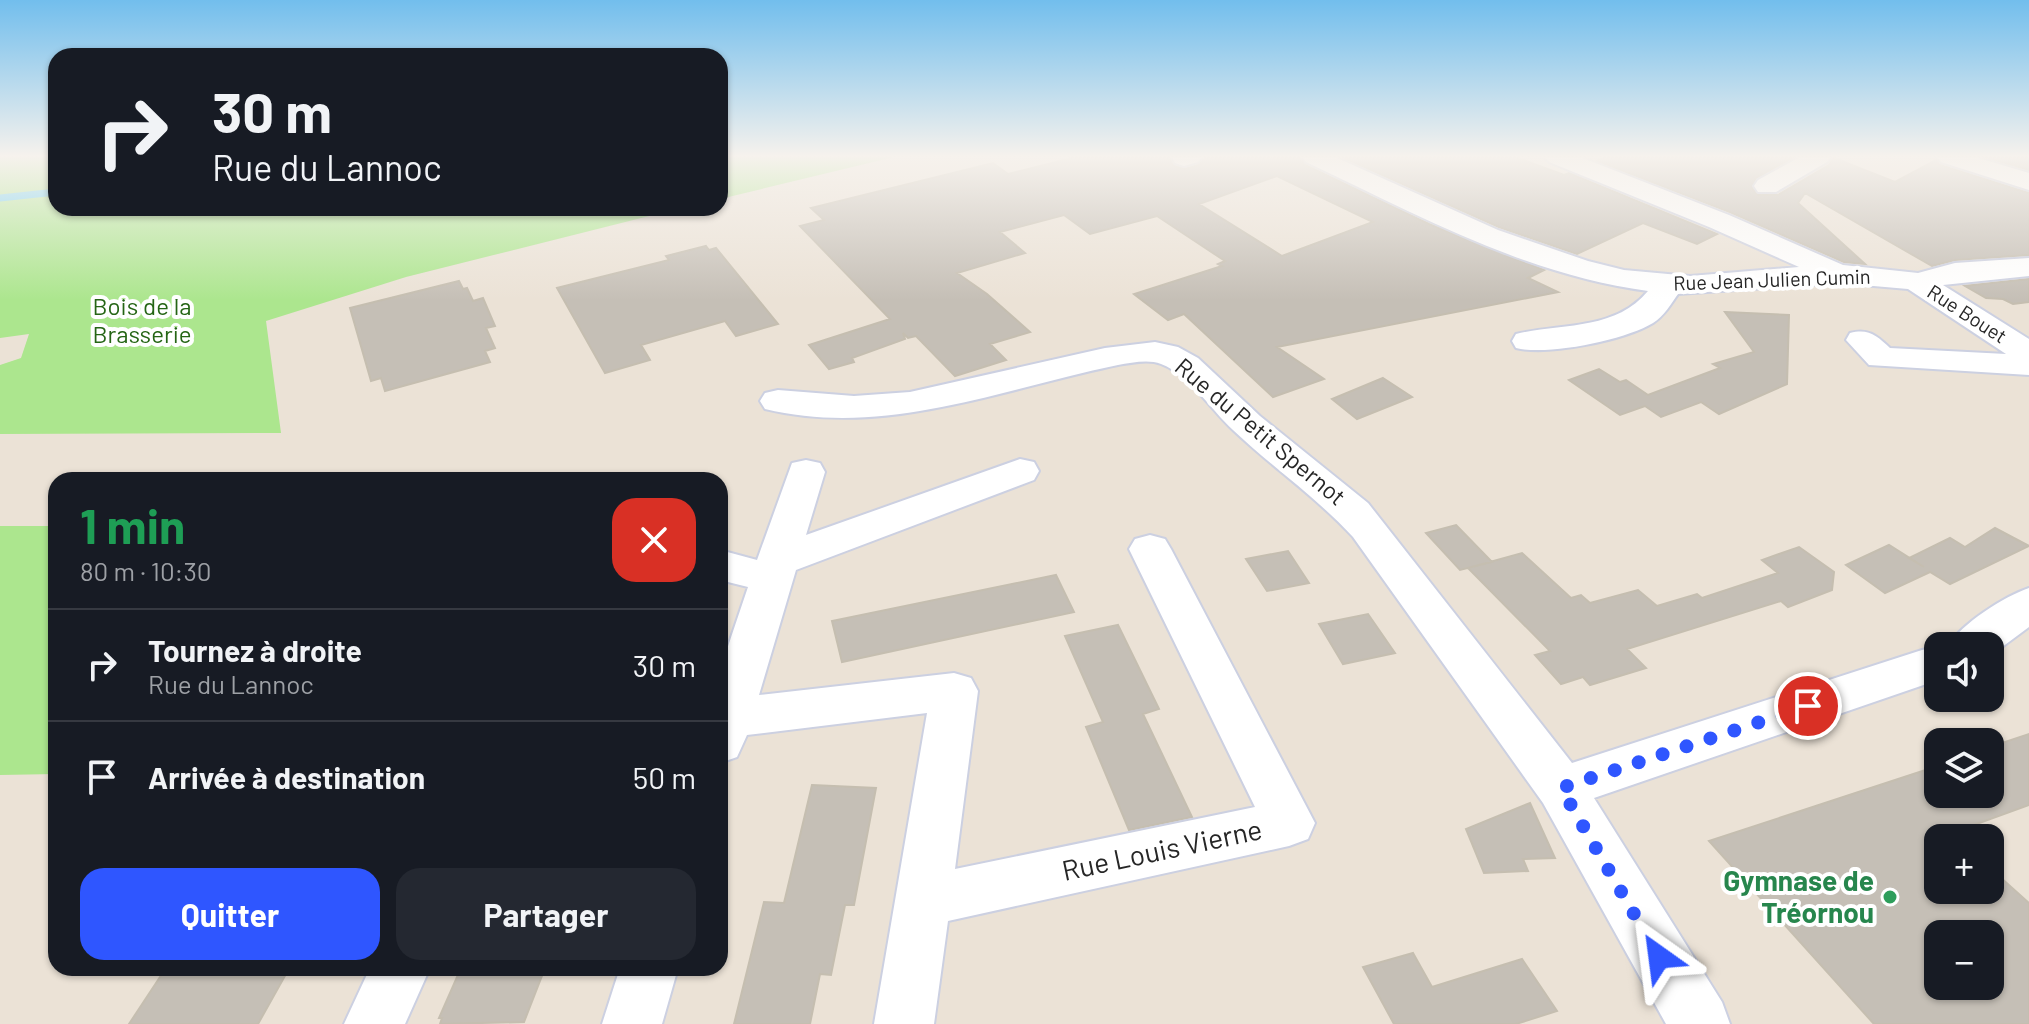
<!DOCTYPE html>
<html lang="fr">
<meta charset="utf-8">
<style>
body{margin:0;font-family:Barlow,sans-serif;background:#242831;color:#f1f3f6;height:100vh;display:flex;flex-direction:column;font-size:30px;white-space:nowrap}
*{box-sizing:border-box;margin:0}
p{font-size:26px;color:#9ea1a6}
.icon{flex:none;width:44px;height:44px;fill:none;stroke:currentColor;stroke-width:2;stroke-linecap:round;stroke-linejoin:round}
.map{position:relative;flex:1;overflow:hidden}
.side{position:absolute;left:48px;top:472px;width:680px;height:504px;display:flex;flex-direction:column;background:#171b24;border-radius:24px;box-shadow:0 2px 6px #0004}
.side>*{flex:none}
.guide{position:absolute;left:48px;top:48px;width:680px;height:168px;border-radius:24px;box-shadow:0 2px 6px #0004;background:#171b24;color:#f1f3f6;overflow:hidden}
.buttons{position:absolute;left:1924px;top:632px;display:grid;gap:16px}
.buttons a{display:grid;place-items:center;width:80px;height:80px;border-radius:16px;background:#171b24;box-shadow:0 2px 6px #0004;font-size:40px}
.pin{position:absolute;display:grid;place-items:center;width:68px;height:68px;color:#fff;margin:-34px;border:4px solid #fff;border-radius:50%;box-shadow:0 2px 8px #0007}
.me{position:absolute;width:88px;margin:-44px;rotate:329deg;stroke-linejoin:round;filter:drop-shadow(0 0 6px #0008)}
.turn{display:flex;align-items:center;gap:28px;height:168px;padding:0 32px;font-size:36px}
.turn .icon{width:104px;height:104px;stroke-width:2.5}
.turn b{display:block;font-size:56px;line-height:68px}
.round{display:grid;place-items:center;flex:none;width:84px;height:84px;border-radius:24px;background:#242831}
.head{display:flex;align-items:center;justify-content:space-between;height:136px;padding:0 32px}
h1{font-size:48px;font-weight:700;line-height:60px;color:#1e9e55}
.cta{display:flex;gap:16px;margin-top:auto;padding:16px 32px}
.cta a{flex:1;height:92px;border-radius:24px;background:#2f56ff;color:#fff;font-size:32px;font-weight:700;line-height:92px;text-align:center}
.cta a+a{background:#242831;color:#f1f3f6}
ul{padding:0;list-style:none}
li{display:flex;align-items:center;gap:24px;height:112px;padding:0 32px;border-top:2px solid #363941}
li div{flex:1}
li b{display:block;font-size:30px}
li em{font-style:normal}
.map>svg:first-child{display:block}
</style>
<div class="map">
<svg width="2029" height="1024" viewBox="0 0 2029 1024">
<rect width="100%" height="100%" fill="#ebe2d6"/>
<path fill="#ace68e" d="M0,157h56v51h625l-275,69 -140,44 15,112 -281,1v-69l21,-7 8,-24 -29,4z
M720,157h174l-174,42z
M0,526h56v248l-56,1z"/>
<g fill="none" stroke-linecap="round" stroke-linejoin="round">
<path stroke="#61cef5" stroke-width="7" d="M0,198l56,-6"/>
</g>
<path fill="#c5bfb6" stroke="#c5beb0" stroke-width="2" fill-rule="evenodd" d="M1076,157h93l5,9 11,3 14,-4 6,-8h94l6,8 124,59 115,46 -16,8 30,14 -281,55 47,32 -51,18 -89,-83 -16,6 -34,-26 88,-28 -4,-2 7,-3 -68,-45 -67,18 -26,-19 -64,17 25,21 -68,20 30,21 43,38 -40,12 16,16 -51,16 -39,-40 -8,2 -5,-5 2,6 -53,19 2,4 -25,7 -20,-24 81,-26 -90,-93 24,-6 -13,-12 182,-45 15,11zM1277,176l96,46 -91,34 -83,-52z
M1342,157h173l49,18 5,-2 148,61 -20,10 -54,-21 -66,31 -78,-27z
M1606,157h188l-38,21 -4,10 6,7h20l51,-30 5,-7 61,24 41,-22 4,5 89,28v62l-74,5 -23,6 -127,-73 -7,10 67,61 -21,-2 -114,-50 -133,-51z
M1984,157h45v13z
M706,246l3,4 7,-2 62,76 -42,12 -11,-15 -84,24 9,15 -45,13 -48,-85 112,-28 -3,-4z
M2029,279v23l-16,2 -10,-5 -17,-1 -21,-12z
M459,281l4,8 4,-1 6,13 10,-3 12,28 -9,2 9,20 -10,3 5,11 -105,29 -4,-13 -10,3 -21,-73z
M1725,312l64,3 -2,69 -68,30 -18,-12 -40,15 -16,-11 -25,9 -51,-35 30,-11 21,13 6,-2 22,15 72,-27 -7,-4 41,-12z
M1383,378l29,19 -55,22 -25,-20z
M1456,525l36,37 -32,8 -34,-37z
M1995,528l34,18 -79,38 -20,-12 -45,21 -39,-28 43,-20 35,22 -15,-9 41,-20 15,9z
M1799,547l35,25 -2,18 -44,17 -7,-6 -154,48 19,19 -56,17 -7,-8 -22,7 -26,-29 15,-4 -82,-83 54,-15 49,45 10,-3 9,8 48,-13 19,16 40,-12 5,4 76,-25 -16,-13z
M1288,551l21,32 -42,8 -21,-32z
M1056,575l18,37 -232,50 -10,-41z
M1368,614l27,39 -52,11 -24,-40z
M1118,625l41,84 -16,5 49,103 -63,13 -43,-103 17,-5 -38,-86z
M2029,734v71l-91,33v52h52v-22l39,35v121h-155l-165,-183 229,-75v28h52v-47zM1938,934h52v52h-52z
M812,785l64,3 -22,117h-9l-14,70 -11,-1 -10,50h-76l30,-122 20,1z
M1530,803l25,55 -32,1 5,12 -44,2 -18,-44z
M1413,953l19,34 90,-28 35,52 -41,13h-122l-31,-57z
M166,968h10l110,6 -28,50h-129z
M461,968h84l-21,54 -84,2 2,-6h-3z"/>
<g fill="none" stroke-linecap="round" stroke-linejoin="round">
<g stroke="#ccd0e1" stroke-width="4">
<path id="minor" d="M1172,157h30l-4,5 -14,4 -9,-3z
M1302,157h33l163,73 90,31 36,9 66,6 109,-9 -90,-40 -160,-65 -4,-5h35l149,58 114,50 75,8 37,-10 74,-5v18l-86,9 86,54v36l-160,-10 -23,-25 4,-7c19,-5 27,3 40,15l116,6 -98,-65 -69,-6 -161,11c-7,10 -14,22 -25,29 -28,17 -105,33 -137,25l-4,-7 4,-7c45,-11 99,-3 132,-43 -122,-16 -232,-77 -342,-129z
M1800,157h31l-4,5 -51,30h-18l-4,-6 4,-6z
M1937,157h38l54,16v17l-88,-28z
M1155,342l23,5 20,11 62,58 108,87 204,260 350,-113 21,-4h-5v34l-344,118 128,204 8,22h-64l-123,-221 -190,-266c-37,-40 -81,-70 -120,-107 -22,-20 -43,-55 -72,-66 -13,-5 -30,-1 -43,1 -116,24 -233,73 -353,44l-5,-8 5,-8 13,-3 76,6 56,-4 195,-44z
M1020,459l14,3 5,9 -5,9 -238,90 -37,125 195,-22 17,5 7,13 -23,178 300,-62 -126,-258 6,-10 15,-4 15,4 6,10 144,274 -7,16 -19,7 -341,75 -14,103h-60l53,-311 -180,22 -10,22 -17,6v-93l28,-83 -28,-7v-30l37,10 35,-97 14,-3 14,3 5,9 -19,63z
M2029,588v39l-39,29v-10h-42c13,-22 57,-50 81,-58z
M370,968h60l-25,56h-61z
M620,968h58l-16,56h-60z"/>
</g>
<use href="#minor" fill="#fff" fill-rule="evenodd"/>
</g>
<linearGradient id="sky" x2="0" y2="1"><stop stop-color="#72beed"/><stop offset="0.52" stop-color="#f6f2ed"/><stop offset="1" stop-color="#f6f2ed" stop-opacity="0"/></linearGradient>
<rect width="2029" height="300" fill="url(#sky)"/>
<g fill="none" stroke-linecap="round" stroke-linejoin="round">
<path stroke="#2f56ff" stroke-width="14" stroke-dasharray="0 25.2" d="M1659,957l-98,-169 247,-82"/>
</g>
<circle fill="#2e9e5b" stroke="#fff" stroke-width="3" cx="1890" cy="897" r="8"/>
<g text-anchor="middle" stroke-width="8" stroke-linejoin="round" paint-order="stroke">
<g font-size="20" fill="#262626" stroke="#fff">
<text transform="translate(1772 280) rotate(-2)" y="7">Rue Jean Julien Cumin</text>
<text transform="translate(1967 314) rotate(33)" y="7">Rue Bouet</text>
</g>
<g font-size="24" fill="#256515" stroke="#fff">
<text x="142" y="315">Bois de la<tspan x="142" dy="28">Brasserie</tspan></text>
</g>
<g font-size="24" fill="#262626" stroke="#fff">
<text transform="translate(1260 432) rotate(40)" y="8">Rue du Petit Spernot</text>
</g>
<g font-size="28" fill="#262626" stroke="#fff">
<text transform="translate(1162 850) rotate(-12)" y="10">Rue Louis Vierne</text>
</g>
<g font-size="28" font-weight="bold" fill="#27864d" stroke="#fff" text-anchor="end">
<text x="1874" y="891">Gymnase de<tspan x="1874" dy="32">Tréornou</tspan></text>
</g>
</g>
</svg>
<div class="buttons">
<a><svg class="icon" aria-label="sound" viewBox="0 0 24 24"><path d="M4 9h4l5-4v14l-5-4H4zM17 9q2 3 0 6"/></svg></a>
<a><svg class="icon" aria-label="layers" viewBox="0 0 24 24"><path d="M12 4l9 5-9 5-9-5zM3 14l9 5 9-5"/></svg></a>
<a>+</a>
<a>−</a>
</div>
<div class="pin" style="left:1808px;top:706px;background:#d93025"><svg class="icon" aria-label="arrive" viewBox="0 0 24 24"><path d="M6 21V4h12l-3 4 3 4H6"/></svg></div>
<svg class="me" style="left:1659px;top:957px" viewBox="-20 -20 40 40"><path d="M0-17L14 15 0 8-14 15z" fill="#2f56ff" stroke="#fff" stroke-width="4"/></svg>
<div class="guide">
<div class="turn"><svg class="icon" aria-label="right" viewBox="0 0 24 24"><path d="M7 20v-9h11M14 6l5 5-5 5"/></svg><div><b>30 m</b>Rue du Lannoc</div></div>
</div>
<section class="side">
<div class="head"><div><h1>1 min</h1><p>80 m · 10:30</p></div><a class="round" style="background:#d93025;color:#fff"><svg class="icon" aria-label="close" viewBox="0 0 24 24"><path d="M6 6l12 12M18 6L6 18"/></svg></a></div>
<ul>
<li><svg class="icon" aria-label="right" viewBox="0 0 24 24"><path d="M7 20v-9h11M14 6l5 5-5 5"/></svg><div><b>Tournez à droite</b><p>Rue du Lannoc</p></div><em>30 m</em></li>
<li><svg class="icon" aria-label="arrive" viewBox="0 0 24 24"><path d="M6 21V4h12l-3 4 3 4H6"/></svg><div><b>Arrivée à destination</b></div><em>50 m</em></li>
</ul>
<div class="cta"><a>Quitter</a><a>Partager</a></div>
</section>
</div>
